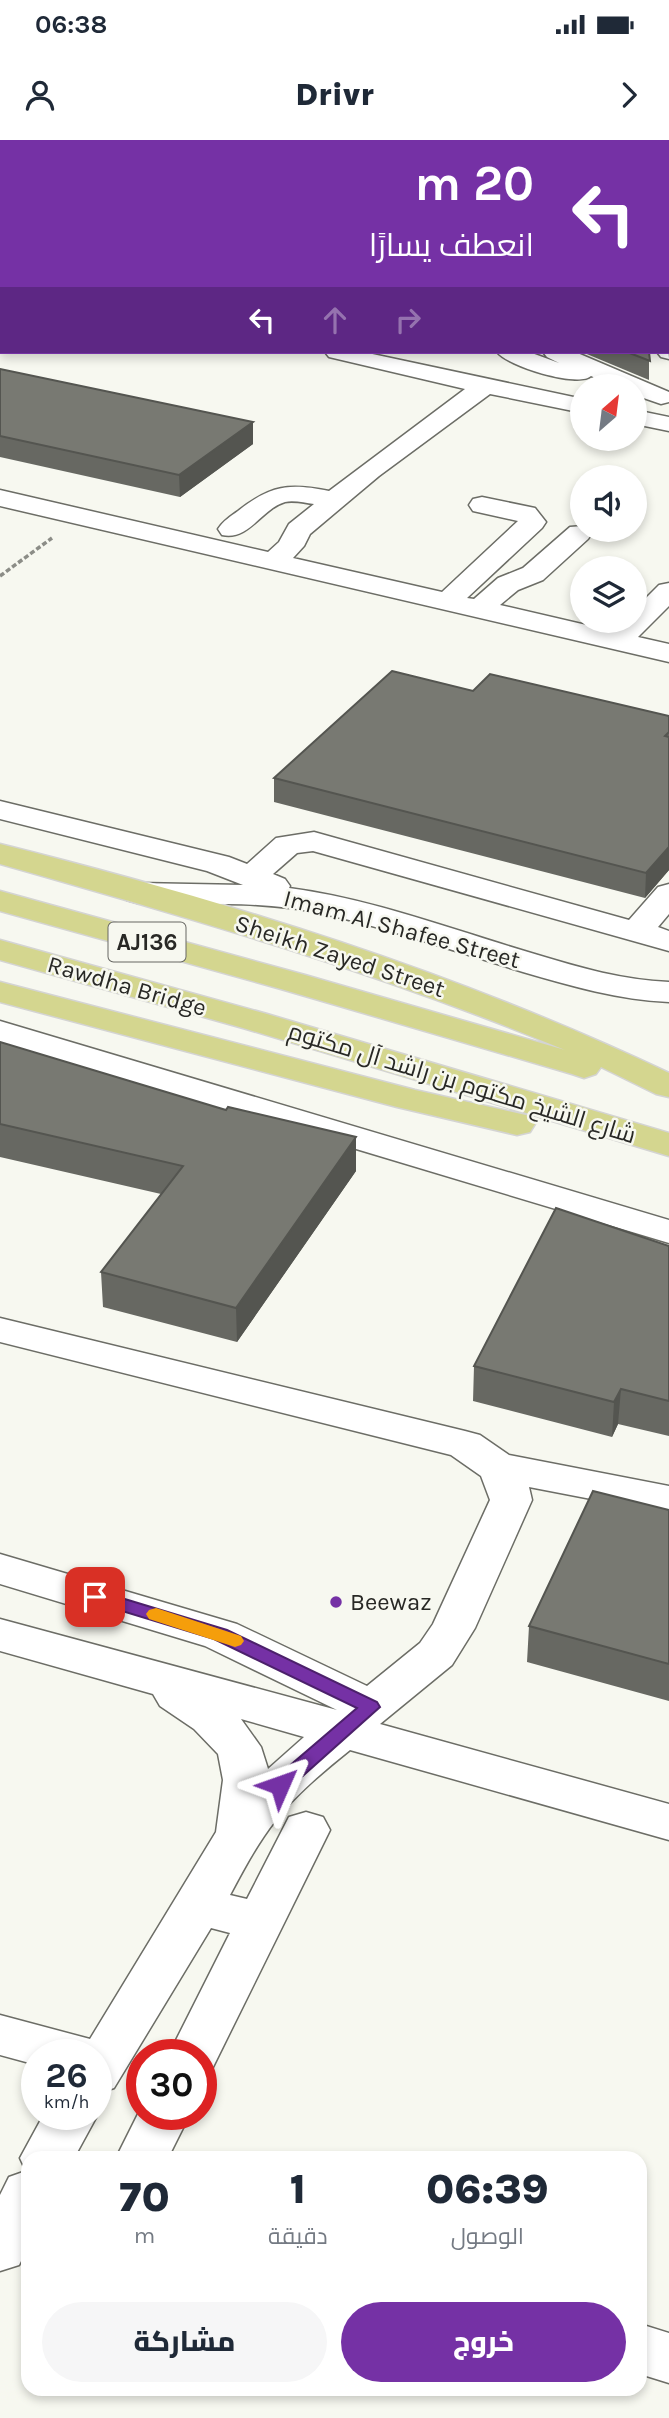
<!DOCTYPE html>
<html lang="ar">
<meta charset="utf-8">
<style>
body{margin:0;font-family:Karla,Cairo,sans-serif;background:#f6f6f7;color:#1f2937;direction:rtl;height:100vh;display:flex;flex-direction:column;font-size:26px;white-space:nowrap}
*{box-sizing:border-box;margin:0}
p{font-size:23px;color:#747a83}
.icon{flex:none;width:38px;height:38px;fill:none;stroke:currentColor;stroke-width:2;stroke-linecap:round;stroke-linejoin:round}
.map{position:relative;flex:1;overflow:hidden;direction:ltr}
.panel{position:absolute;left:21px;top:2011px;width:626px;height:245px;display:flex;flex-direction:column;background:#fff;border-radius:21px;box-shadow:0 4px 10px #0003;direction:rtl}
.panel>*{flex:none}
.top-card{position:absolute;left:0px;top:0px;width:670px;height:214px;box-shadow:0 4px 10px #0003;direction:rtl;background:#7531a5;color:#fff;overflow:hidden}
.needle{width:46px;rotate:28deg}
.buttons{position:absolute;left:570px;top:234px;display:grid;gap:14px}
.buttons a{display:grid;place-items:center;width:77px;height:77px;border-radius:50%;background:#fff;box-shadow:0 4px 10px #0003;font-size:35px}
.speed{position:absolute;left:21px;top:1899px;display:flex;gap:14px;font-size:35px;font-weight:700;text-align:center}
.speed>*{display:grid;place-content:center;width:91px;height:91px;border-radius:50%;background:#fff;box-shadow:0 4px 10px #0003;line-height:1}
.speed small{font-size:18px;font-weight:400}
.speed .limit{border:10px solid #d22;background:#fff;color:#111}
.pin{position:absolute;display:grid;place-items:center;width:60px;height:60px;color:#fff;margin:-30px;border-radius:14px;box-shadow:0 4px 10px #0006}
.me{position:absolute;width:77px;margin:-38px;rotate:47deg;stroke-linejoin:round;filter:drop-shadow(0 0 5px #0008)}
.turn{display:flex;align-items:center;gap:24px;height:147px;padding:0 21px;font-size:32px}
.turn .icon{width:91px;height:91px;stroke-width:2.5}
.turn b{display:block;font-size:49px;line-height:60px}
.lanes{display:flex;align-items:center;height:66px;padding:0 21px;background:#0003;justify-content:center;gap:35px;direction:ltr}
.lanes .off{opacity:.35}
.eta{display:flex;justify-content:space-evenly;align-items:center;height:119px;text-align:center}
.eta b{font-size:42px;font-weight:800;line-height:49px}
.primary-button{display:flex;gap:14px;margin-top:auto;padding:14px 21px}
.primary-button a{flex:1;height:80px;border-radius:42px;background:#7531a5;color:#fff;font-size:28px;font-weight:800;line-height:80px;text-align:center}
.primary-button a+a{background:#f6f6f7;color:#1f2937}
.status{display:flex;justify-content:space-between;align-items:center;height:49px;padding:0 35px;background:#fff;direction:ltr}
.status svg{height:19px;fill:currentColor}
header{display:flex;justify-content:space-between;align-items:center;height:91px;padding:0 21px;background:#fff;font-size:32px;font-weight:800}
.map>svg:first-child{display:block}
</style>
<div class="status"><b>06:38</b><svg viewBox="0 0 49 12"><path d="M0 12V9h3v3zM5 12V6h3v6zM10 12V3h3v9zM15 12V0h3v12zM26 1h20v11H26zM47 4h2v5h-2z"/></svg></div>
<header><svg class="icon" aria-label="forward" viewBox="0 0 24 24"><path d="M9 5l7 7-7 7"/></svg>Drivr<svg class="icon" aria-label="person" viewBox="0 0 24 24"><circle cx="12" cy="8" r="4"/><path d="M4 21q1-7 8-7t8 7"/></svg></header>
<div class="map">
<svg width="669" height="2278" viewBox="0 0 669 2278">
<rect width="100%" height="100%" fill="#f7f8f0"/>
<g fill="none" stroke-linecap="round" stroke-linejoin="round">
<g stroke="#6c6d66" stroke-width="3">
<path id="minor" d="M126,0h23l1,2h-23z
M344,0h22l1,2h-22z
M440,0h24l-25,2z
M668,6h1v12h-1z
M0,91l2,1v13h-2z
M668,118h1v14h-1z
M668,204l1,15 -8,-2 -4,-5h11z
M325,212h38l220,47v14l-93,-19 -111,82 -69,58 -6,12 -11,12 149,34 76,-71 -45,-10 -4,-6 4,-6 9,-2 53,11 11,14 -4,6 -75,70 7,1 24,-21 25,-10 47,-41 13,-1v4h7l2,3 -4,6 -45,41 -25,10 -18,15 112,26 10,-10h13v-12l24,-24 10,-2v23l-31,31 31,7v18l-669,-156v-16l268,62 11,-10 10,-18 25,-20c-9,-1 -20,-4 -29,-2 -24,7 -36,39 -63,33l-4,-6c5,-8 13,-13 20,-18 33,-26 51,-28 91,-20l136,-102 -136,-32z
M497,212h32l30,11 -12,-6 -4,-5h32l94,40v10l-8,2 -26,-9v-8h-19l-25,-11c-13,12 -84,-10 -94,-24z
M635,270l34,7v14l-34,-7z
M0,661l229,56 18,7 29,-26 38,-6 315,88 29,-33 11,-3v30l-11,13 11,4v20l-356,-100 -16,2 -24,21 12,5 5,7 -1,2c84,11 167,43 249,67 43,13 85,25 131,27v20c-50,-2 -98,-16 -146,-30 -66,-20 -132,-43 -199,-58 -61,-14 -124,-9 -186,-11l-11,-3 -5,-7 5,-7 11,-3 105,2 -36,-14 -207,-52z
M0,881l669,199v23l-669,-201z
M0,1178l465,113 15,4 29,20 160,31v28l-140,-27 3,13 -57,128 -23,37 -72,59 289,80v36l-319,-90c-26,21 -54,44 -75,71 -18,23 -31,48 -45,74l17,4 42,-82 17,-5 17,5 7,13 -118,239 -11,3v-18h-32l61,-121 -19,-5 -97,160 -18,6v-40h-59v11l-37,-10v-40l90,24 126,-207 7,-52 -5,-26 -24,-25 -34,-23 -7,-12 -153,-43v-32l337,91 -132,-64 -205,-62v-30l237,70 130,62 53,-43 13,-19 57,-124 -9,-24 -30,-21 -451,-113zM241,1579l63,18 -36,32 -7,-22z
M142,1966v8h48l-22,44h-52z
M96,1971l2,3 -24,44h-46v89l-9,18 -19,6v-76l9,-18 17,-6 -6,-13 24,-44h52z
M640,2184l29,9v50l-29,-9z"/>
</g>
<g stroke="#d4d4d3" stroke-width="3">
<path id="major" d="M512,0h32l-33,2z
M625,0h26l-27,2z
M0,136h2v14h-2z
M0,172h2v14h-2z
M0,704c228,57 456,128 669,229v24l-13,-3 -55,-27 -5,7 -12,4 -12,-4 -291,-85 -281,-78v-20l305,84 260,75c-184,-77 -374,-132 -565,-186z
M0,800l267,74 402,119v23l-426,-128 -243,-68z
M0,842l415,108 115,26 5,8 -5,8 -13,3 -120,-28 -397,-105z"/>
</g>
<path stroke="#8c8d87" stroke-width="3.5" stroke-dasharray="5 2.5" stroke-linecap="butt" d="M0,436l52,-38"/>
<use href="#minor" fill="#fff" fill-rule="evenodd"/>
<use href="#major" fill="#d4d68f" fill-rule="evenodd"/>
</g>
<path fill="#676862" d="M0,0l2,2v68l-2,-1z
M582,212h67v28z
M0,229l253,53v22l-73,53 -180,-40z
M669,576v154l-24,28 -371,-96v-24z
M0,902l226,68 130,61 -119,171 -134,-35 -2,-35 60,-78 -161,-37z
M669,1106v190l-51,-12 -6,13 -139,-36 1,-35z
M669,1370v191l-142,-39 2,-36z"/>
<path fill="#545550" d="M253,282v22l-73,53 -1,-22z
M669,707v23l-24,28 1,-25z
M356,997v34l-119,171 -1,-34z
M621,1249l-3,35 -6,13 2,-35z"/>
<path fill="#787972" stroke="#545550" stroke-width="2" d="M0,0h119l4,2h-121v44h-2z
M668,43h1v52h-1z
M669,125v38h-1z
M627,212h22l1,9z
M0,229l253,53 -74,53 -179,-39z
M392,531l81,20 17,-17 179,42v16l-4,4 4,1v110l-23,26 -372,-95z
M0,902l226,68 2,-3 128,30 -120,171 -135,-36 82,-106 -183,-42z
M556,1068l113,38v155l-48,-12 -7,13 -140,-36z
M593,1351l76,19v154l-140,-38z"/>
<path fill="#7531a5" stroke="#4c206b" stroke-width="2" d="M95,1450l132,40 150,72 3,5 -93,83 -7,2 -7,-2 -3,-5 3,-5 84,-72 -143,-69 -125,-38 -3,-4 3,-5z"/>
<path fill="#f59e0b" d="M156,1468l85,28 3,5 -3,4 -6,2 -86,-28 -3,-5 3,-4z"/>
<circle fill="#7531a5" stroke="#f7f8f0" stroke-width="2.5" cx="336" cy="1462" r="7"/>
<g text-anchor="middle" stroke-width="5" stroke-linejoin="round" paint-order="stroke">
<rect fill="#f7f8f0" stroke="#666662" stroke-width="2" x="108.5" y="782.5" width="77" height="39" rx="5"/>
<g font-size="23" font-weight="bold" fill="#282825">
<text x="147" y="810">AJ136</text>
</g>
<g font-size="24" fill="#282825" stroke="#f7f8f0">
<text transform="translate(402 789) rotate(15)" y="8">Imam Al Shafee Street</text>
<text transform="translate(340 816) rotate(18)" y="8">Sheikh Zayed Street</text>
<text transform="translate(127 846) rotate(16)" y="8">Rawdha Bridge</text>
<text transform="translate(462 943) rotate(17)" y="8">شارع الشيخ مكتوم بن راشد آل مكتوم</text>
</g>
<g font-size="24" fill="#282825" stroke="#f7f8f0" text-anchor="start">
<text x="350" y="1470">Beewaz</text>
</g>
</g>
</svg>
<div class="buttons">
<a><svg class="needle" viewBox="-14 -14 28 28"><path d="M0-13l5 13h-10z" fill="#e53935"/><path d="M0 13l5-13h-10z" fill="#747a83"/></svg></a>
<a><svg class="icon" aria-label="sound" viewBox="0 0 24 24"><path d="M4 9h4l5-4v14l-5-4H4zM17 9q2 3 0 6"/></svg></a>
<a><svg class="icon" aria-label="layers" viewBox="0 0 24 24"><path d="M12 4l9 5-9 5-9-5zM3 14l9 5 9-5"/></svg></a>
</div>
<div class="speed"><div>26<small>km/h</small></div><div class="limit">30</div></div>
<div class="pin" style="left:95px;top:1457px;background:#d93025"><svg class="icon" aria-label="arrive" viewBox="0 0 24 24"><path d="M6 21V4h12l-3 4 3 4H6"/></svg></div>
<svg class="me" style="left:280px;top:1645px" viewBox="-20 -20 40 40"><path d="M0-17L14 15 0 8-14 15z" fill="#7531a5" stroke="#fff" stroke-width="4"/></svg>
<div class="top-card">
<div class="turn"><svg class="icon" aria-label="left" viewBox="0 0 24 24"><path d="M17 20v-9H6M10 6l-5 5 5 5"/></svg><div><b>20 m</b>انعطف يسارًا</div></div>
<div class="lanes"><svg class="icon" aria-label="left" viewBox="0 0 24 24"><path d="M17 20v-9H6M10 6l-5 5 5 5"/></svg><svg class="icon off" aria-label="ahead" viewBox="0 0 24 24"><path d="M12 20V5M6 11l6-6 6 6"/></svg><svg class="icon off" aria-label="right" viewBox="0 0 24 24"><path d="M7 20v-9h11M14 6l5 5-5 5"/></svg></div>
</div>
<section class="panel">
<div class="eta">
<div><b>06:39</b><p>الوصول</p></div>
<div><b>1</b><p>دقيقة</p></div>
<div><b>70</b><p>m</p></div>
</div>
<div class="primary-button"><a>خروج</a><a>مشاركة</a></div>
</section>
</div>
